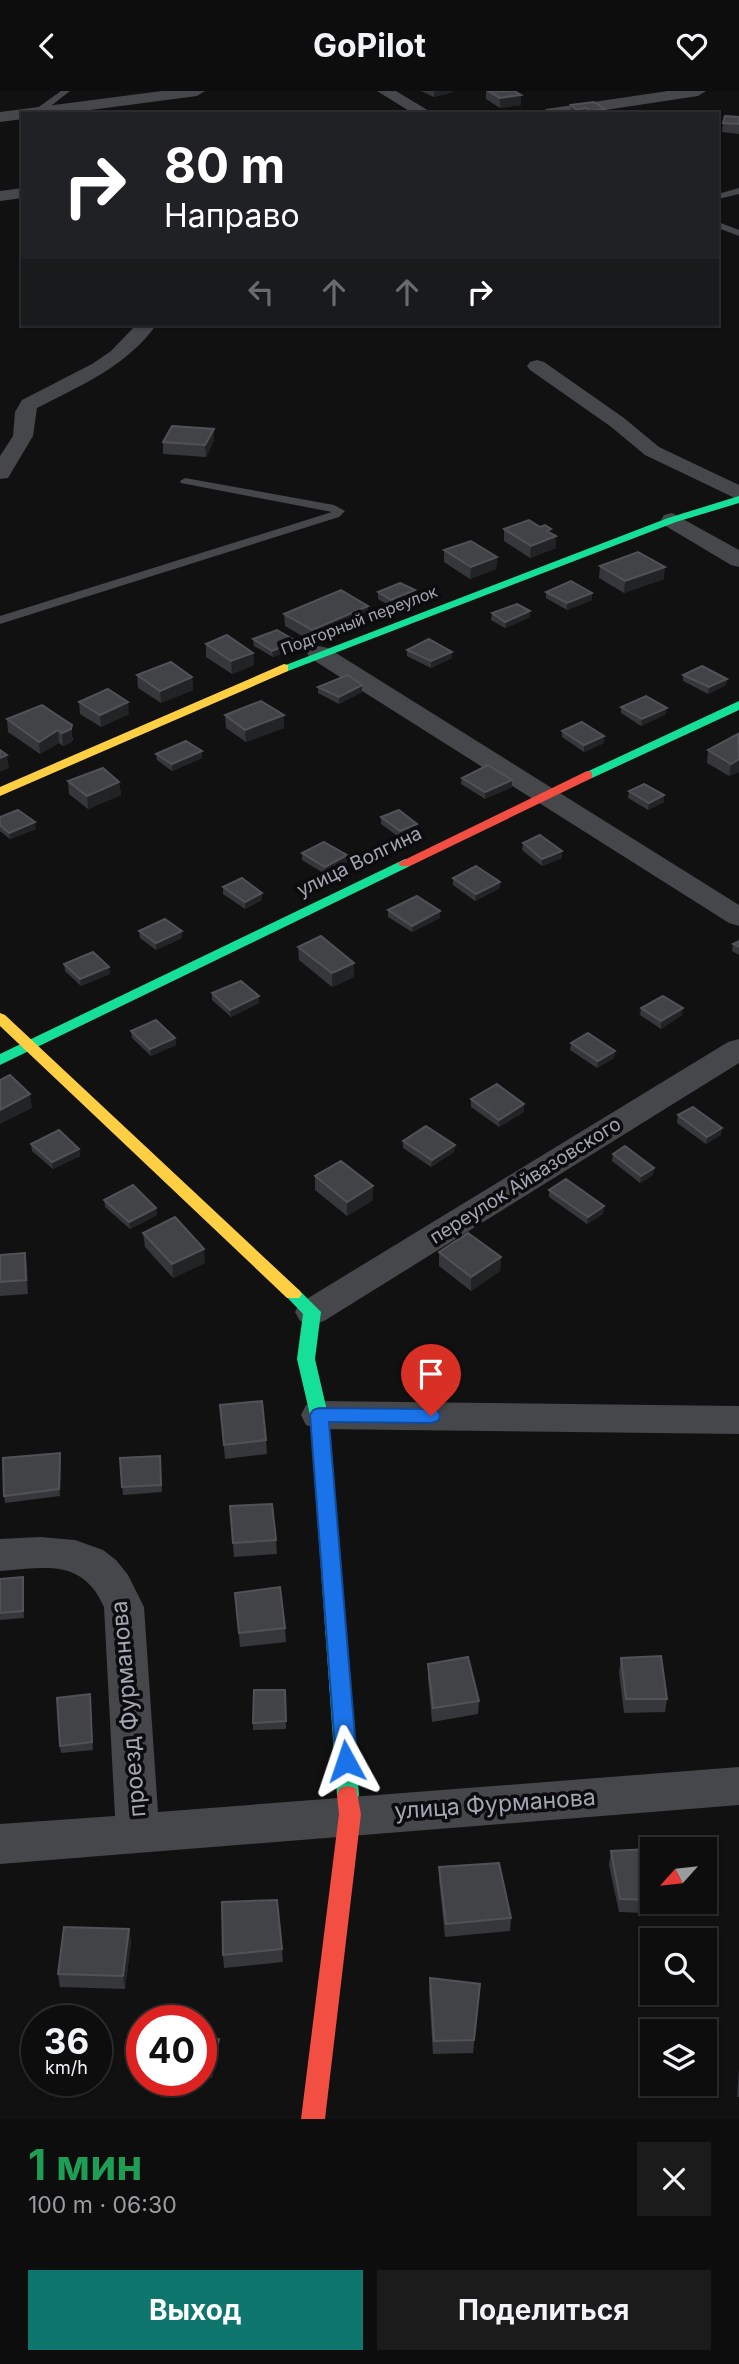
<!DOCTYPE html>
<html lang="ru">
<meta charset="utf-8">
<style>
body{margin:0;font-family:Inter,sans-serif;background:#1b1b1b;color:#f1f3f6;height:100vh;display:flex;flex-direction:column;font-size:26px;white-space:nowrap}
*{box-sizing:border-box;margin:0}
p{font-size:23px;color:#9a9c9d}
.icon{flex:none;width:38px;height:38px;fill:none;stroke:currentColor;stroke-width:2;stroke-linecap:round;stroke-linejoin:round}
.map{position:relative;height:2028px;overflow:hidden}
.details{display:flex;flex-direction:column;background:#0d0d0d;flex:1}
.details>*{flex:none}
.banner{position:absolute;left:21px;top:21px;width:698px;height:214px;border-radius:0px;box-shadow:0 2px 5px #0004,0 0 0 2px #2d2d2e;background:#202124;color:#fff;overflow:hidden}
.needle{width:46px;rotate:243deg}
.buttons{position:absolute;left:640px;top:1746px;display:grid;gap:14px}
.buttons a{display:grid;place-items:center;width:77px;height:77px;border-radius:0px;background:#0d0d0d;box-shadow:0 2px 5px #0004,0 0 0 2px #2d2d2e;font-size:35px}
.speed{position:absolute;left:21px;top:1914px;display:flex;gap:14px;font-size:35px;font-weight:700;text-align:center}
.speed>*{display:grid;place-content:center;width:91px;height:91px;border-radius:50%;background:#0d0d0d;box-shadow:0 2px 5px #0004,0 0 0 2px #2d2d2e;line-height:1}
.speed small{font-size:18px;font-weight:400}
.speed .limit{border:10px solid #d22;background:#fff;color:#111}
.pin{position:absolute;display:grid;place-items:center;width:60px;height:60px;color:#fff;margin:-72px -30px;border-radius:50% 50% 50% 0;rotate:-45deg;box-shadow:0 0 7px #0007}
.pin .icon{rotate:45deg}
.me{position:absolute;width:77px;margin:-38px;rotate:355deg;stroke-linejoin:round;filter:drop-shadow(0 0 5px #0008)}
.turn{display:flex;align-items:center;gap:24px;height:147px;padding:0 28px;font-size:32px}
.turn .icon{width:91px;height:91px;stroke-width:2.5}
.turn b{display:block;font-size:49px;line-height:60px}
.lanes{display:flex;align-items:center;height:66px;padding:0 28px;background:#0003;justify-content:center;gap:35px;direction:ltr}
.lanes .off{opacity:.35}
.round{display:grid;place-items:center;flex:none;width:74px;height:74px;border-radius:0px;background:#1b1b1b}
.summary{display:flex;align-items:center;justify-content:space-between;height:119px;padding:0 28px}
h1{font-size:42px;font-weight:700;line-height:52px;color:#1e9e55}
.action{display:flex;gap:14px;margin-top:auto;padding:14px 28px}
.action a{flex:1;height:80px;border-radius:0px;background:#0f766e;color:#fff;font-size:28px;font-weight:700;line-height:80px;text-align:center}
.action a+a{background:#1b1b1b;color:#f1f3f6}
header{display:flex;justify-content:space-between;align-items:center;height:91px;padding:0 28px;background:#0d0d0d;font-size:32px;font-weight:700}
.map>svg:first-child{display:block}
</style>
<header><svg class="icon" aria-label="back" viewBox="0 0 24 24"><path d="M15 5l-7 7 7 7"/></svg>GoPilot<svg class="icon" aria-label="heart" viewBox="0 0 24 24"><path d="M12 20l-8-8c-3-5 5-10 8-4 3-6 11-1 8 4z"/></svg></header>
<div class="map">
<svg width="739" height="2028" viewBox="0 0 739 2028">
<rect width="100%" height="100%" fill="#111"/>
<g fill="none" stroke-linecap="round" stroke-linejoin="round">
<path fill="#46474a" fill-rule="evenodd" d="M61,0h9l-28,22h-6v-4z
M739,97v6l-21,5v-5z
M718,131l21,8v6l-21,-8z
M185,387l149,27 11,6 -6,6 -339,107v-8l332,-104 -151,-29 -1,-2z"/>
<path fill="#46474a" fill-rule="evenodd" d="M162,0h43l-8,5 -137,18h-37v5l-23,3v-10z
M377,0h19l38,23h-20z
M668,0h38l-8,5 -119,18h-41l8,-5z
M23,97v10l-23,3v-10z
M137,233h20c-30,42 -75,61 -120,84l-4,28 -25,42 -8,1v-23l13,-20 2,-24 7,-12 70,-36 19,-13z
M537,269l7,2 80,56 35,29 80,38v15l-94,-45 -35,-29 -80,-56 -3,-4 3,-4z
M672,422l67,37v17l-8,-2 -67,-40 -3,-5 3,-5z
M319,555l9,2 411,257v21l-10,-3 -419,-265 -3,-5 3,-5z
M739,948v24l-415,258 -12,4 -12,-4 -5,-9 5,-9 428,-261z
M319,1310l420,5v28l-420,-5 -13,-4 -5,-10 5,-10z
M40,1446l35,3 28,10 13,10 12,15 16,32 14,205 581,-45v38l-739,59v-40l115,-8 -11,-209c-22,-49 -58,-39 -104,-36v-32z"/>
<path fill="#16e098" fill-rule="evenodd" d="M739,405v7l-63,19 -388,149 -4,1 -6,-4 390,-150z
M739,610v9l-147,68 -5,1 -7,-4z
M405,768l5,1 2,3 -2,3 -410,199v-11z
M293,1197l6,2 22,22 -6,47 13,56 31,380 -3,7 -8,2 -8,-2 -3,-7 -27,-380 -13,-56 6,-45 -19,-20 3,-4z"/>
<path fill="#ffcf43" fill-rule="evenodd" d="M284,573l4,1v6l-288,125v-9z
M0,922l5,2 294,275 3,4 -3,4h-12l-287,-272z"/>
<path fill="#f24e42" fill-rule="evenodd" d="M587,680l5,1v6l-182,88h-10l-2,-3z
M348,1695l8,2 5,26 -36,305h-24l38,-305 -2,-19 3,-7z"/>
</g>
<path fill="#36373a" d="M421,0h32v1l-19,5z
M486,0h28l7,4v10l-21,3 -14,-9z
M571,14l34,9h-35z
M739,26v17l-17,-2 1,-9z
M214,349l-8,17 -43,-3v-12z
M504,438l47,4 5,3v12l-26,10 -26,-17z
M444,459l53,7 -1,12 -26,10 -26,-17z
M600,475l64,13 -40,14 -25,-15z
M378,501l37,4 -24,10 -13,-7z
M546,501l46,1v7l-25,10 -21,-12z
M530,520v6l-25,11 -14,-8 1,-7z
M284,523l84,4 -56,24 -27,-16z
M253,548l43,2v7l-23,9 -19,-11z
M206,553l47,9 1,12 -22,9 -26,-17z
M407,559l45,8 -21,10 -24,-12z
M137,584l55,2 1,13 -32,13 -23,-15z
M683,584l44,4 -1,6 -18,9 -25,-13z
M362,594v7l-23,12 -21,-11v-6z
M79,611l50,12 -28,13 -21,-13z
M42,614l31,33 -1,4 -9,4 -4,-3 -19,11 -32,-22 -1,-13z
M621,616l45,7 -25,12 -20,-13z
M225,624h59v13l-38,14 -20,-14z
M562,640l42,5v7l-20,9 -22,-15z
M739,644v37l-10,4 -22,-13 1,-13z
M156,663l46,4 -30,13 -15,-11z
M462,687l50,9 -27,12 -24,-15z
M68,690l51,1 2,13 -33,14 -19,-15z
M629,700l35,4v7l-16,8 -20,-12z
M0,726l36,12 -26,10 -10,-8z
M381,726l36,13 -17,8 -19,-14z
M523,752l39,15 -20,8 -20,-16z
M302,762l45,9 -22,12 -23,-14z
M453,787l47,10 -25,13 -22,-16z
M223,796l39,13 -17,9 -22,-15z
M388,819l52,8 -28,14 -24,-15z
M139,840h43v7l-26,12 -16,-12z
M739,850v14l-7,-4 1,-7z
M298,856l56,30 -22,10 -33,-27z
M64,873l46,10 -29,12 -16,-15z
M212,902l47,3v7l-28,14 -19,-17z
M641,917l41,7 -21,14 -21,-14z
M131,940l44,7 1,7 -25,11 -19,-18z
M571,952l44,8 -1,7 -17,10 -27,-18z
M471,1008l53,13 -25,15 -28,-20z
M678,1024l43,20 -15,9 -29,-21z
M403,1050l52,4 -1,7 -23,15 -28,-19z
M31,1053l48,5 1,7 -27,13 -21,-18z
M613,1063l41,14 -1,7 -13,8 -28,-22z
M315,1085l58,10v14l-26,16 -32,-26z
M549,1099l55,16 -1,8 -16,10 -38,-27z
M104,1109l52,8 1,7 -27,14 -25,-22z
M143,1142l62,30 -32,15 -28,-31z
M439,1161l62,5 -1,14 -29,20 -32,-25z
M25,1162l2,14 1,27 -28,2v-41z
M220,1314l46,35 1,14 -42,5z
M160,1365l2,36 -39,3 -3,-37z
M61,1369l-1,36 -55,7 -1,-7z
M230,1415l46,34 1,14 -43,3z
M0,1488l24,5v34l-24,2z
M235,1502l50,35 1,14 -46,5z
M621,1567l46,41 -2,13 -41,1 -5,-41z
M428,1573l51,37 -1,13 -46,8 -4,-44z
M285,1599l1,39 -33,1v-7z
M90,1603l3,56 -32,3 -1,-7z
M653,1759v52h17l-2,12 -49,-2 -10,-47 2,-14z
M439,1776l72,51 -1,13 -65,6 -6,-57z
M129,1838l2,13 -6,47 -65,-2 -2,-13z
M282,1858l1,13 -59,6 -1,-13z
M430,1887l49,19 -6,56 -40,1 -4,-62z
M201,1946l18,9 -7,32 -11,-1z
M739,1977v29h-2z"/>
<path fill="#222324" d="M434,0h19v1l-19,5z
M521,4v10l-21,3v-10z
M586,17v6h-9v-4z
M605,18v5h-14v-3z
M214,338v11l-8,17 -1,-12z
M551,438v9l5,-2v12l-26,10 1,-12 16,-15z
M497,466l-1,12 -26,10 1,-12z
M665,476l-1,12 -40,14 1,-12z
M415,499v6l-24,10v-6z
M592,502v7l-25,10v-7z
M368,515v12l-56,24v-12z
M530,520v6l-25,11v-6z
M296,550v7l-23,9 -1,-6z
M452,561v6l-21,10v-7z
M253,562l1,12 -22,9 -1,-13z
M192,586l1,13 -32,13 -1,-12z
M727,588l-1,6 -18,9 1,-7z
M362,594v7l-23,12v-7z
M128,611l1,12 -28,13 -1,-12z
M667,617l-1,6 -25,12 1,-7z
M284,624v13l-38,14 -1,-12z
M72,634v17l-9,4 -1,-13z
M58,639l1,13 -19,11 -1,-12z
M604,645v7l-20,9v-7z
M202,660v7l-30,13v-7z
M7,664l2,13 -9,4v-14z
M739,668v13l-10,4 2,-12z
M512,689v7l-27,12v-7z
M119,691l2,13 -33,14 -1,-13z
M664,704v7l-16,8 1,-7z
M35,731l1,7 -26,10 -1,-6z
M417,733v6l-17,8v-7z
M562,760v7l-20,8v-7z
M347,764v7l-22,12v-7z
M500,791v6l-25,13 1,-7z
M262,802v7l-17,9v-7z
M440,820v7l-28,14v-6z
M182,840v7l-26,12v-7z
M354,872v14l-22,10v-14z
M109,876l1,7 -29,12 -1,-7z
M259,905v7l-28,14 -1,-7z
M683,917l-1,7 -21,14v-8z
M175,947l1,7 -25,11 -1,-7z
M615,960l-1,7 -17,10 1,-7z
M30,1003l2,14 -32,16v-14z
M524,1013v8l-25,15v-7z
M722,1037l-1,7 -15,9 1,-7z
M455,1054l-1,7 -23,15 1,-7z
M79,1058l1,7 -27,13 -1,-7z
M654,1077l-1,7 -13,8 1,-7z
M373,1095v14l-26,16v-14z
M604,1115l-1,8 -16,10 1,-7z
M156,1117l1,7 -27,14 -1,-7z
M204,1158l1,14 -32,15 -1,-14z
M25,1162l2,14 1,27 -2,-14z
M501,1166l-1,14 -29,20v-14z
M60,1362l1,7 -1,36 -1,-7z
M23,1486l1,7v34l-1,-7z
M129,1838l2,13 -6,47 -2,-13z
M219,1948v7l-7,32v-7z"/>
<path fill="#424347" stroke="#515258" stroke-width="2" d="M488,0h26l7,4 -21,3z
M594,11l11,7 -14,2 -5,-3 -9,2 -6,-5z
M552,19l5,4h-33z
M638,20l21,1 -1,2h-21z
M725,25l14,1v7l-16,-1z
M172,335l42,3 -9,16 -42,-3z
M529,429l11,7 5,-2 6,4 -4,2 9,5 -25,10 -27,-17z
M471,450l26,16 -26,10 -27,-17z
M638,461l27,15 -40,14 -25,-15z
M571,490l21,12 -25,10 -21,-11z
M400,492l15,7 -24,10 -13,-8z
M341,499l27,16 -56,24 -28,-16z
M517,513l13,7 -25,11 -13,-9z
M277,539l19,11 -24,10 -19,-12z
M227,544l26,18 -22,8 -25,-17z
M429,548l23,13 -21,9 -24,-11z
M171,571l21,15 -32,14 -23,-16z
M702,575l25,13 -18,8 -26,-12z
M348,584l14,10 -23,12 -21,-10z
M108,598l20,13 -28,13 -21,-13z
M646,605l21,12 -25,11 -21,-12z
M261,610l23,14 -39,15 -20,-15z
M42,614l30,20 -1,4 -9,4 -4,-3 -19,12 -32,-23z
M582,631l22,14 -20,9 -22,-14z
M738,643l1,25 -8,5 -23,-14z
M186,650l16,10 -30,13 -16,-10z
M0,659l7,5 -7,3z
M488,674l24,15 -27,12 -23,-14z
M103,677l16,14 -32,14 -19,-15z
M644,693l20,11 -15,8 -20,-12z
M18,719l17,12 -26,11 -9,-8v-8z
M399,719l18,14 -17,7 -19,-14z
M540,744l22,16 -20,8 -19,-16z
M324,751l23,13 -22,12 -23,-14z
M476,775l24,16 -24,12 -23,-16z
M242,787l20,15 -17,9 -22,-15z
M417,805l23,15 -28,15 -24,-16z
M165,828l17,12 -26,12 -17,-12z
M321,845l33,27 -22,10 -34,-26z
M739,850v6l-6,-3z
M93,861l16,15 -29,12 -16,-15z
M241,890l18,15 -29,14 -18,-17z
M663,905l20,12 -22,13 -20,-13z
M156,929l19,18 -25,11 -19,-18z
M588,942l27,18 -17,10 -27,-18z
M10,984l20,19 -30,16v-30z
M497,993l27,20 -25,16 -28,-21z
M693,1016l29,21 -15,9 -29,-22z
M426,1035l29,19 -23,15 -29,-19z
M59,1039l20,19 -27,13 -21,-18z
M625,1055l29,22 -13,8 -28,-22z
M341,1070l32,25 -26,16 -32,-26z
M566,1088l38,27 -16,11 -39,-27z
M133,1094l23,23 -27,14 -25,-22z
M175,1126l29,32 -32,15 -29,-31z
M468,1142l33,24 -30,20 -32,-25z
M25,1162l1,27 -26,2v-27z
M262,1310l4,39 -42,5 -4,-40z
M60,1362l-1,36 -55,7 -1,-38z
M160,1365l1,29 -39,2 -2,-29z
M272,1413l4,36 -43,3 -3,-37z
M23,1486v34l-23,2v-34z
M280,1496l5,41 -46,5 -4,-40z
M661,1565l6,43h-41l-5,-41z
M468,1566l11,44 -46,7 -5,-44z
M254,1599h31l1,31 -33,2z
M90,1603l2,48 -32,4 -3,-48z
M670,1757v2h-17v50l-33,-1 -9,-48z
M499,1772l12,55 -65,6 -7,-57z
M277,1809l5,49 -59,6 -1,-53z
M64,1836l65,2 -6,47 -65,-2z
M430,1887l50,6 -6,56 -40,1z
M201,1946l18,2 -7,32 -11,-1z"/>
<path fill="#1a73e8" stroke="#114b97" stroke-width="2" d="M319,1317l112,1 7,2 2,5 -2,5 -7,2 -102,-1 28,339 -3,7 -8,2 -7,-2 -3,-7 -26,-346 3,-5z"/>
<g text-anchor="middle" stroke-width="7" stroke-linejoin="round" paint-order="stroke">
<g font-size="16" fill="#a2a5b2" stroke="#0c0b0d">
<text transform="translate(359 529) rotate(-21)" y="6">Подгорный переулок</text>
</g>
<g font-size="19" fill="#a2a5b2" stroke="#0c0b0d">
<text transform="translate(359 770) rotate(-26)" y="7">улица Волгина</text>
<text transform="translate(525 1089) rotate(-32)" y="7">переулок Айвазовского</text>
</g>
<g font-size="23" fill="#a2a5b2" stroke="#0c0b0d">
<text transform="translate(128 1618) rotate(-95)" y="8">проезд Фурманова</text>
<text transform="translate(495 1713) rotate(-4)" y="8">улица Фурманова</text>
</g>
</g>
</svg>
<div class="buttons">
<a><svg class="needle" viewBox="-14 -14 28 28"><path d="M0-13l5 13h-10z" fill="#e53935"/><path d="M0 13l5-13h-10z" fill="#9a9c9d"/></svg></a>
<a><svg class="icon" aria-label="search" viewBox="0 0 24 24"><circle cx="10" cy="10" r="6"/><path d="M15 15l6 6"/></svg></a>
<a><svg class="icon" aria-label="layers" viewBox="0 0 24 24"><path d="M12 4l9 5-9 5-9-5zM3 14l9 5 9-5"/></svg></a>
</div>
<div class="speed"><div>36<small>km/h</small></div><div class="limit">40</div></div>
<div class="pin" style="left:431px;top:1325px;background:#d93025"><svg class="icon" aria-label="arrive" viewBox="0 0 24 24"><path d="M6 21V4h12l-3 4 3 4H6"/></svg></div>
<svg class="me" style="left:346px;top:1670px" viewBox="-20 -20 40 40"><path d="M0-17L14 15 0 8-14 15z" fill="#1a73e8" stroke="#fff" stroke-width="4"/></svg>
<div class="banner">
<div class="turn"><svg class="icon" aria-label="right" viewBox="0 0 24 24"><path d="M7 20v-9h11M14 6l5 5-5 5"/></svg><div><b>80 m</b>Направо</div></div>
<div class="lanes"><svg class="icon off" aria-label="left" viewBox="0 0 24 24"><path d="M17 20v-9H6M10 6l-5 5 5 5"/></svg><svg class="icon off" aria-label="ahead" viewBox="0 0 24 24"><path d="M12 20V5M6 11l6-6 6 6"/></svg><svg class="icon off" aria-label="ahead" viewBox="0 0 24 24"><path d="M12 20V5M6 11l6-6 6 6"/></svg><svg class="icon" aria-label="right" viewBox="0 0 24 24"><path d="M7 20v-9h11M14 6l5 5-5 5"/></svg></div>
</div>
</div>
<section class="details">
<div class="summary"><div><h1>1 мин</h1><p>100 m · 06:30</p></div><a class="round"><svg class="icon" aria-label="close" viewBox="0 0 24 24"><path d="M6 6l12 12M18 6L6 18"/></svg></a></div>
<div class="action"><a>Выход</a><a>Поделиться</a></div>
</section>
